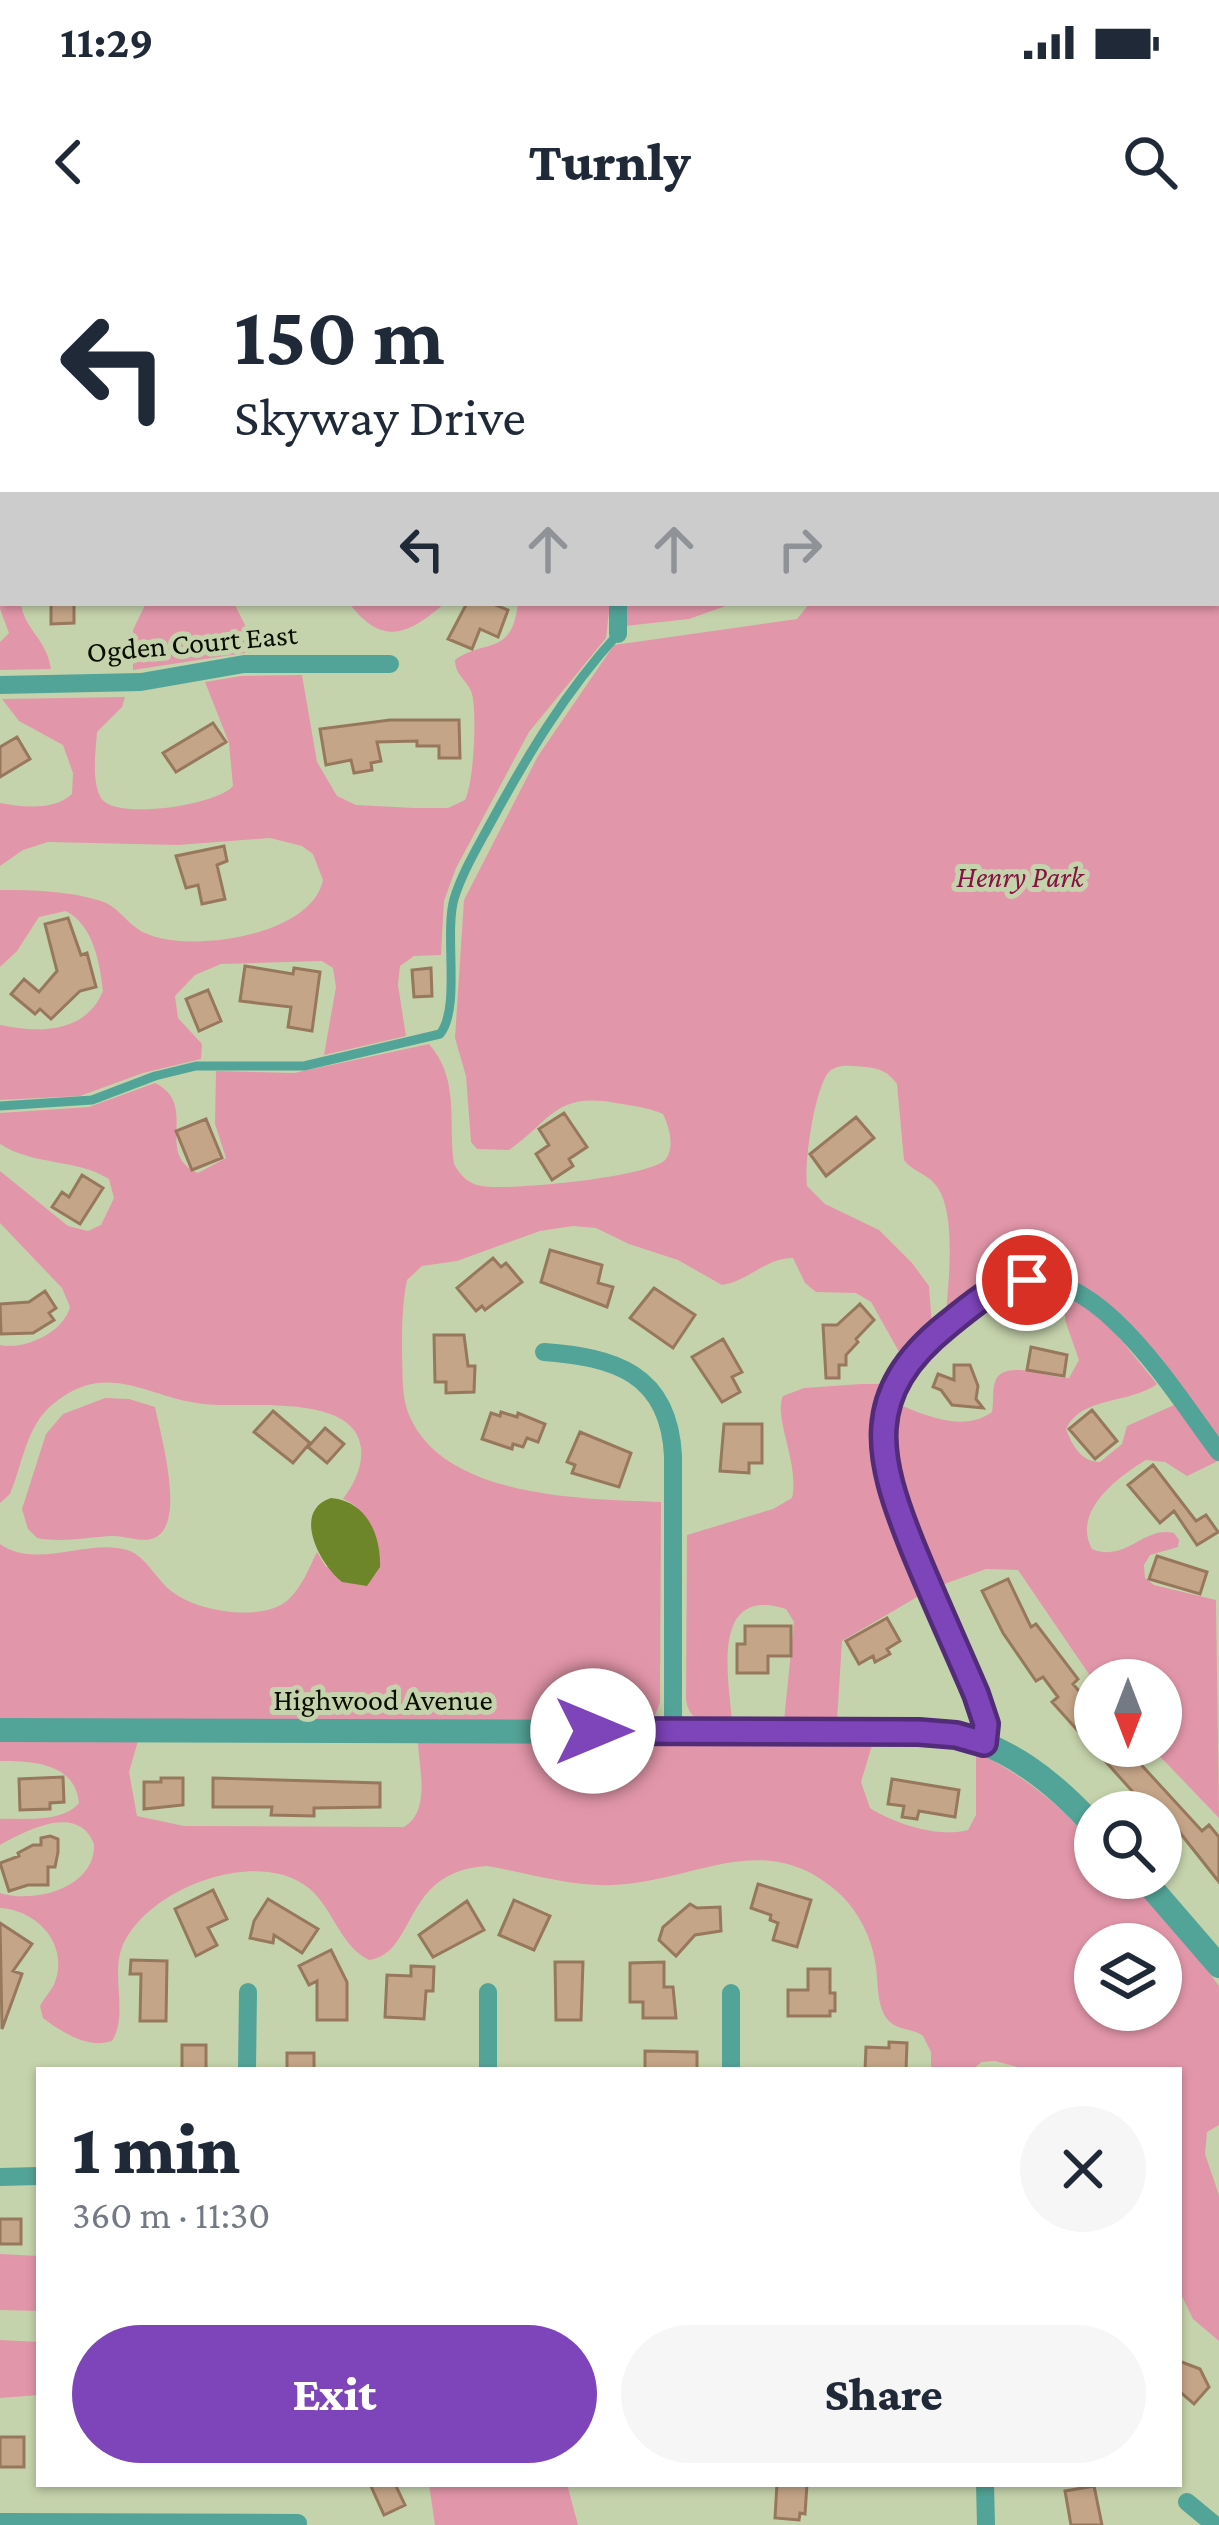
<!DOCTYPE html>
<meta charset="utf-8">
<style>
body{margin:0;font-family:"Crimson Pro",serif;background:#f6f6f7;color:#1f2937;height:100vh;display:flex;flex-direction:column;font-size:45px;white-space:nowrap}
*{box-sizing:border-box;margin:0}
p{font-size:39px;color:#747a83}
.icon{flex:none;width:66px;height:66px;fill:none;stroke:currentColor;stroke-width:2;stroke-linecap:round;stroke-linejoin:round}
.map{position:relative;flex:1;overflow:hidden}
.panel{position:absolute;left:36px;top:1827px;width:1146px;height:420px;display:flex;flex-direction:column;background:#fff;border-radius:0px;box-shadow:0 3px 9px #0004}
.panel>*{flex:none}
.top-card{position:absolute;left:0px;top:0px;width:1221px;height:366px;box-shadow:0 3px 9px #0004;background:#fff;color:#1f2937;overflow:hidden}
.needle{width:78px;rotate:180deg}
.controls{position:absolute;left:1074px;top:1419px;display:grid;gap:24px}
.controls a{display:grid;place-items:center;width:108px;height:108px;border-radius:50%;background:#fff;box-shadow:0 3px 9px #0004;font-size:60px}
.pin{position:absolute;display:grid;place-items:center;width:102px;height:102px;color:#fff;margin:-51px;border:6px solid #fff;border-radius:50%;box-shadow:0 3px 12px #0007}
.me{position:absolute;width:132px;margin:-66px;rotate:90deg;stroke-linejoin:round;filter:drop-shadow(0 0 9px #0008)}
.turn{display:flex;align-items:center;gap:42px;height:252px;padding:0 36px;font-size:54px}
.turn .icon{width:156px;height:156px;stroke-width:2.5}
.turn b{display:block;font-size:84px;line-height:102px}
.lanes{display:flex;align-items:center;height:114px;padding:0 36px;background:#0003;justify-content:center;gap:60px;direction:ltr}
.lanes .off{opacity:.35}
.round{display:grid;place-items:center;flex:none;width:126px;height:126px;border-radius:63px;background:#f6f6f7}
.overview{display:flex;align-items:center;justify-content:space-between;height:204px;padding:0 36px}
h1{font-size:72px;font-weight:800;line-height:90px}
.button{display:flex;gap:24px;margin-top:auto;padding:24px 36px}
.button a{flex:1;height:138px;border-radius:72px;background:#7e44ba;color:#fff;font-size:48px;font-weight:800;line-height:138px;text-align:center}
.button a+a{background:#f6f6f7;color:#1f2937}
.status{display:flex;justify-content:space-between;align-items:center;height:84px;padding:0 60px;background:#fff;direction:ltr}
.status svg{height:33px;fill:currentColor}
header{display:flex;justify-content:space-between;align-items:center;height:156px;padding:0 36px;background:#fff;font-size:54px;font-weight:800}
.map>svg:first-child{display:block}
</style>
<div class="status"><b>11:29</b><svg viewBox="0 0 49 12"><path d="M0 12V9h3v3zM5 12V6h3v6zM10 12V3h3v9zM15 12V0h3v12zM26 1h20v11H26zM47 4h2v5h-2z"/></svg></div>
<header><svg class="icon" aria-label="back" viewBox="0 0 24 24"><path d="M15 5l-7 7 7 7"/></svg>Turnly<svg class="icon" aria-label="search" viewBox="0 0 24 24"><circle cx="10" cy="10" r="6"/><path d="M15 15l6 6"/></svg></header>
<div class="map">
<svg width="1219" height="2285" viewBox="0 0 1219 2285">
<rect width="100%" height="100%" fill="#c5d3ac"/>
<path fill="#e296a9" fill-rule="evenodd" d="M795,0h424v1202l-69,-90 -96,-77 -108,41c2,-34 12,-107 -12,-133 -9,-10 -22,-12 -30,-23l-7,-76c-9,-12 -17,-16 -32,-17 -12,-1 -29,-4 -37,6 -14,19 -24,90 -21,113l18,18 54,26 33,33 17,23 3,41 -30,30 -31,-55 -15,-9 -40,-1 -11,-9 -12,-25c-28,0 -44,23 -71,27l-44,-25 -49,-16 -33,-16 -23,-2 -33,5 -83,30 -35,5 -15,14c-5,24 -5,48 -5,73 1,21 -1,45 8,64 36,82 176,82 251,85l-1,200 -5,14 -19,5 -636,-1v-176c36,26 88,-6 127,6 20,6 30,32 47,43 25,19 89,29 114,7 14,-13 21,-32 29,-48l9,15 54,-11c-7,-24 -12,-47 -37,-57 11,-15 20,-32 18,-51 -6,-57 -121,-39 -158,-44 -56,-6 -95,-45 -150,0 -27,22 -30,59 -43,90l-10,9v-158c25,5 63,-12 70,-38l-8,-19 -62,-65v-52l68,55 20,5 13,-6 13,-27 -5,-19c-34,-21 -75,-13 -109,-35v-31l89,-6 66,-24c45,22 -2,71 43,90l28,-15 -11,-34 1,-53 78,2 135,-29c31,35 19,77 25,120 6,11 14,20 28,22 25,5 171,-9 184,-27 9,-12 3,-33 -3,-45 -15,-7 -31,-8 -47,-11 -61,-11 -64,17 -107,47l-32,-1 -6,-7 -5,-66 -11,-38 9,-138 74,-144 76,-111 183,-26 13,-16h408v-360h-424z
M3,283v80h18c3,27 25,34 30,66l-51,1v-28l9,-9 -9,-24z
M146,363h88l24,48 -125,19v-40z
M349,363h96c-36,31 -62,45 -96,0z
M518,363h92l-4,35 -77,94 -73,136 -12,33 -3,54 -27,1 -14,10 -2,19 8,51 -82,19 12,-68 -3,-19 -11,-7 -101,3 -26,11 -20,21 3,22 24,26 -1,15 -58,14 -63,23 -80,4v-75c39,8 85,9 103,-34 -3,-28 -10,-66 -37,-80l-27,6 -22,34 -17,16v-77c33,0 70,1 101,11 19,6 26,24 44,32 44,21 167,3 178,-53l-10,-26 -11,-8 -32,-8 -92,7 -130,-3 -25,8 -23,16v-63c23,4 54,8 72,-9l1,-21 -10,-28 -44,-24 -17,-22 123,-2 -3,10 -25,25c-1,18 -6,49 4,66 14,23 117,7 132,-12l-4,-43 -24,-61 36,-6 61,-1 15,87 20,34 19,9 58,3h34l17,-8c9,-18 12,-86 7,-106 -4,-14 -17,-18 -17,-34 31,-22 57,-3 63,-57z
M625,363h109l-45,16 -64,7z
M1065,1053l43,31 49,60c-27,20 -76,12 -91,45 6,16 15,33 34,33l22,-18 5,-18 47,-21 44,56 -31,15 -22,-14 -19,-2c-30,18 -74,52 -54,89 34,14 51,-23 82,-16l5,7 -1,7 -28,8 -6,10 1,13 9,7 62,15 3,218 -69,-72h11v-66h-66v3l-77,-113 -32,-1 -50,18 -37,-92 -11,-48 7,-44c30,12 67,30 97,9 2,-9 0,-21 3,-30 8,-25 56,-3 74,-4l10,-18 -14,-40z
M861,1144h25c-24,89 5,128 38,209l-82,48 -5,80h-53l10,-99 -8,-13c-75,-24 -58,66 -54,112 -21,0 -43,5 -46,-22l1,-164 86,-26 19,-11c8,-34 -19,-80 -9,-102l21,-8z
M105,1158l24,1 26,8c5,26 34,123 -4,132 -12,3 -26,-3 -38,-3 -25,1 -52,7 -76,2l-9,-9 -6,-20 24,-75 17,-20z
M0,1501h138l-9,31 8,44 47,10 220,1c27,-16 15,-58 14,-85h455l-12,40 9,26c25,16 69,30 98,22l8,-15v-63c48,23 83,53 119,91v35h33l51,54 40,54v139l-12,7 -2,22 14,41v146l-26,-22 -14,-29v-220h-151l-33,-9 -13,1 -11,8h-40v-18l-8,-16c-10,-8 -23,-5 -33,-14 -15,-14 -11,-42 -15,-61 -4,-24 -16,-48 -33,-65 -76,-71 -143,-15 -228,-11 -43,2 -85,-12 -127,-19 -86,5 -69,87 -118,94 -32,-16 -36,-57 -66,-76 -53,-35 -161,7 -182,66 -9,29 7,66 -9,91 -24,8 -49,-8 -69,-23l-3,-12c4,-8 12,-16 15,-24 14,-39 -19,-72 -55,-74v-15c34,11 96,-5 94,-49 -16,-41 -67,-14 -94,1v-26c25,-1 62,4 79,-16 -4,-40 -46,-42 -79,-42zM1095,1704h66v66h-66z
M0,2014l39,2v55l-39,-1z
M0,2100l39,2v53l-39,3z
M429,2244h138l11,41h-143z"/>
<path fill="#6d8629" d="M331,1258c35,3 50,36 49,69l-13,19 -25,-4c-22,-17 -51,-71 -11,-84z"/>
<path fill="#c5a588" stroke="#97785d" stroke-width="3" d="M51,363l23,1v19l-23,1z
M467,363h24l17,7 -10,27 -18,-8 -8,20 -24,-10z
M390,480h69l1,38h-21v-12h-22v-5l-40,1 4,19 -10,2 1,7 -18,3 -3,-13 -25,5 -6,-36z
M213,483l13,19 -50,30 -13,-19z
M17,497l13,22 -30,18v-30z
M224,606l3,15 -10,4 8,34 -23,5 -4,-19 -12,3 -10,-32z
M68,678l13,37 6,-2 9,34 -16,4 -29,28 -11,-10 -5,5 -24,-20 13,-15 15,13 18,-21 -12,-47z
M245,726l48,8 1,-6 26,4 -8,59 -24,-4 3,-20 -51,-6z
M431,728l1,28 -18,1 -2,-27z
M208,750l13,31 -22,10 -13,-32z
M564,873l23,34 -18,12 4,7 -21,14 -16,-26 13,-9 -10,-16z
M856,877l18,21 -48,38 -16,-22z
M206,879l16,39 -30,12 -16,-39z
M82,935l21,13 -23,36 -28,-17 10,-15 7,5z
M550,1010l52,15 -4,18 15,4 -6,20 -66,-25z
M493,1018l8,9 5,-4 16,19 -37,28 -3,-4 -6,5 -19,-23z
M654,1048l41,27 -22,33 -43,-30z
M45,1051l11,17 -7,5 5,7 -21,13 -32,1 -1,-30 29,-2z
M860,1064l14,16 -18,19 2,3 -12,13v10h-7v13h-13l-3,-53h14z
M434,1095h30l4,31h7l-1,26 -28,1v-11h-11z
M723,1099l19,33 -10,5 8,15 -18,10 -30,-45z
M1031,1107l36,8 -3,21 -37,-6z
M954,1125h16l8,21 -2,13 7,9 -31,-3 -11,-15 -8,-3 5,-13 16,6z
M1092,1170l25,31 -22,18 -26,-30z
M273,1171l37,32 -17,20 -39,-31z
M501,1172l16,5 1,-4 27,11 -7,18 -11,-4 -4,9 -10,-3 -1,5 -30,-10 9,-26 9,3z
M724,1184h38v39h-13v10l-29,-2z
M325,1188l19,16 -17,19 -19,-16z
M580,1192l51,21 -12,34 -47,-14 3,-8 -8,-3z
M1153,1225l43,56 10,-6 12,17 -21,13 -23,-34 -14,12 -32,-38z
M1157,1316l50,16 -7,22 -51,-15z
M1008,1339l23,48 5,-3 42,55 -5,5 22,26v36h29l78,85 7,-6 10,12v45l-42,-53 -6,5 -10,-11v-11h-10l-99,-110 6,-5 -15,-20 -7,4 -33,-48 -21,-42z
M887,1378l13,23 -13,8 3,5 -15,8 -2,-6 -14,8 -13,-23z
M745,1386h46v30h-23v17h-31v-29h8z
M63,1537l1,25 -14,1v6l-30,1 -1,-31z
M161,1538h22v27l-39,4v-27h17z
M213,1538l167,5v24l-66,1v8l-43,-1 1,-8h-59z
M892,1539l67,11 -4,27 -36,-6 -2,8 -15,-2 2,-11 -16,-2z
M50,1596l8,3v13l-3,15h-7v18h-20l-19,6 -9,-28 19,-7 -1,-3 15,-8h8v-7z
M758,1644l53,16 -14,47 -24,-7 5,-17 -8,-3 1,-5 -20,-7z
M213,1650l14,29 -19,9 9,17 -21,11 -21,-47z
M268,1659l50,30 -16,24 -28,-18 -1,8 -23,-5 4,-17z
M514,1660l36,16 -16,34 -35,-15z
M467,1661l17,29 -51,27 -14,-22z
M690,1664l7,4 23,-1 1,24 -26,4 -19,21 -17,-16 4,-13z
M0,1683l32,21 -19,27 9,3 -20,55z
M331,1710l16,32v38h-30v-39l-8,4 -10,-19z
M131,1720l36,1 -1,60h-26l1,-47h-11z
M555,1722h28l-2,58h-25z
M664,1722v25h9l3,31h-33v-16h-13v-39z
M411,1726l23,1 -1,24h-7l-2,28 -39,-2 2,-42 24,1z
M808,1729h22v24h5v18h-5v5h-42v-26h20z
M889,1802l18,1 -1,27h-41l1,-23 23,1z
M182,1805h24v25h-24z
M645,1811l52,1v18h-52z
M287,1813h27v17h-27z
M0,1979h21v25h-21z
M1179,2121l21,8 9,18 -15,17 -15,-13z
M0,2197h24v30h-24z
M370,2244h25l10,21 -21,10z
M777,2244h30l-2,30 -5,-1 -1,7 -24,-2z
M1094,2246l8,39h-31l-6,-34z"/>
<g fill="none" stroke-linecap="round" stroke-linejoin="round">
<path stroke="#53a498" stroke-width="9" d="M0,866l92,-6 63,-24 41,-10h108l136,-32c21,-26 4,-99 14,-135 8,-26 23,-51 36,-75 37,-68 75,-132 128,-190"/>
<path stroke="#53a498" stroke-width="18" d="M364,0l3,3
M634,0v3
M183,3l3,-3
M0,173h3
M618,363v31
M0,445l141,-3 103,-18h146
M544,1112c70,5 125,21 129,104v275
M984,1503c4,-31 -12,-59 -24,-87 -18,-39 -35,-77 -51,-117 -31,-78 -47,-146 28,-206 22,-17 48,-44 75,-51 84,-24 164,114 207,170
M488,1752v78
M731,1753v77
M247,1830l1,-78
M0,1937l39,-1
M985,2244l1,41
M1187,2262l28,23
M0,2282l298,1"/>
<path stroke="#53a498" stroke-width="24" d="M0,1490l944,3c61,9 110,49 151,94
M1143,1638l76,88"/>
</g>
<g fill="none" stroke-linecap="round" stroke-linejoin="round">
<g stroke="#522c79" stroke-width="30">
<path id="route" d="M593,1491l326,1 37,3 28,8 2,-19 -10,-30c-21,-49 -43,-97 -63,-146 -37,-92 -52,-154 34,-223 24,-19 49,-43 80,-45"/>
</g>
<use href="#route" stroke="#7e44ba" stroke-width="21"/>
</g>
<g text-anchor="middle" stroke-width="10" stroke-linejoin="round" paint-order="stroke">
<g font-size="30" fill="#090d02" stroke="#c5d3ac">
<text transform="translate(192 403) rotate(-5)" y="10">Ogden Court East</text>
<text x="383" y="1470">Highwood Avenue</text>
</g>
<g font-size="30" font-style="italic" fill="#861142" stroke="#c5d3ac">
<text x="1020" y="647">Henry Park</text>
</g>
</g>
</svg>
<div class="controls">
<a><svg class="needle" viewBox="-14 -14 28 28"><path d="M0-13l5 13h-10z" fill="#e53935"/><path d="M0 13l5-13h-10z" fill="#747a83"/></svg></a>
<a><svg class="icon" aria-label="search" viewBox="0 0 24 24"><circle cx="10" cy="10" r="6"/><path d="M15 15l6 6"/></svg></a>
<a><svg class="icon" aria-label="layers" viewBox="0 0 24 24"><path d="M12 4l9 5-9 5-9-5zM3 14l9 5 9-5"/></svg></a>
</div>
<div class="pin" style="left:1027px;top:1040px;background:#d93025"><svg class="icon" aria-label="arrive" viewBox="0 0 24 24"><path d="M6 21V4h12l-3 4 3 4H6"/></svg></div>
<svg class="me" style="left:593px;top:1491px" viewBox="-20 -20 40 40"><circle r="19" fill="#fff"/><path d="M0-13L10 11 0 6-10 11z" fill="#7e44ba"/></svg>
<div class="top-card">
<div class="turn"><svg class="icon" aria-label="left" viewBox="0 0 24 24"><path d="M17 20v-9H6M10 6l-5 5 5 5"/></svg><div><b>150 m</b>Skyway Drive</div></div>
<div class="lanes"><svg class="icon" aria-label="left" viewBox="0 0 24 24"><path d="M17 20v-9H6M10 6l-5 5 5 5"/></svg><svg class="icon off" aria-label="ahead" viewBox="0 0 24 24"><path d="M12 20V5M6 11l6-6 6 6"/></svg><svg class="icon off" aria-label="ahead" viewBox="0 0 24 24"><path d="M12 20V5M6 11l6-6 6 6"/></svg><svg class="icon off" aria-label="right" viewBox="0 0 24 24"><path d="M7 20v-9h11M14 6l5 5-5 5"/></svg></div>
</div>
<section class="panel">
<div class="overview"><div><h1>1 min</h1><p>360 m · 11:30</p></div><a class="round"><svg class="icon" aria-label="close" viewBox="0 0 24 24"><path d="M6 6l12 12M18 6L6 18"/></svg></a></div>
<div class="button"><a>Exit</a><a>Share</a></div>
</section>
</div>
